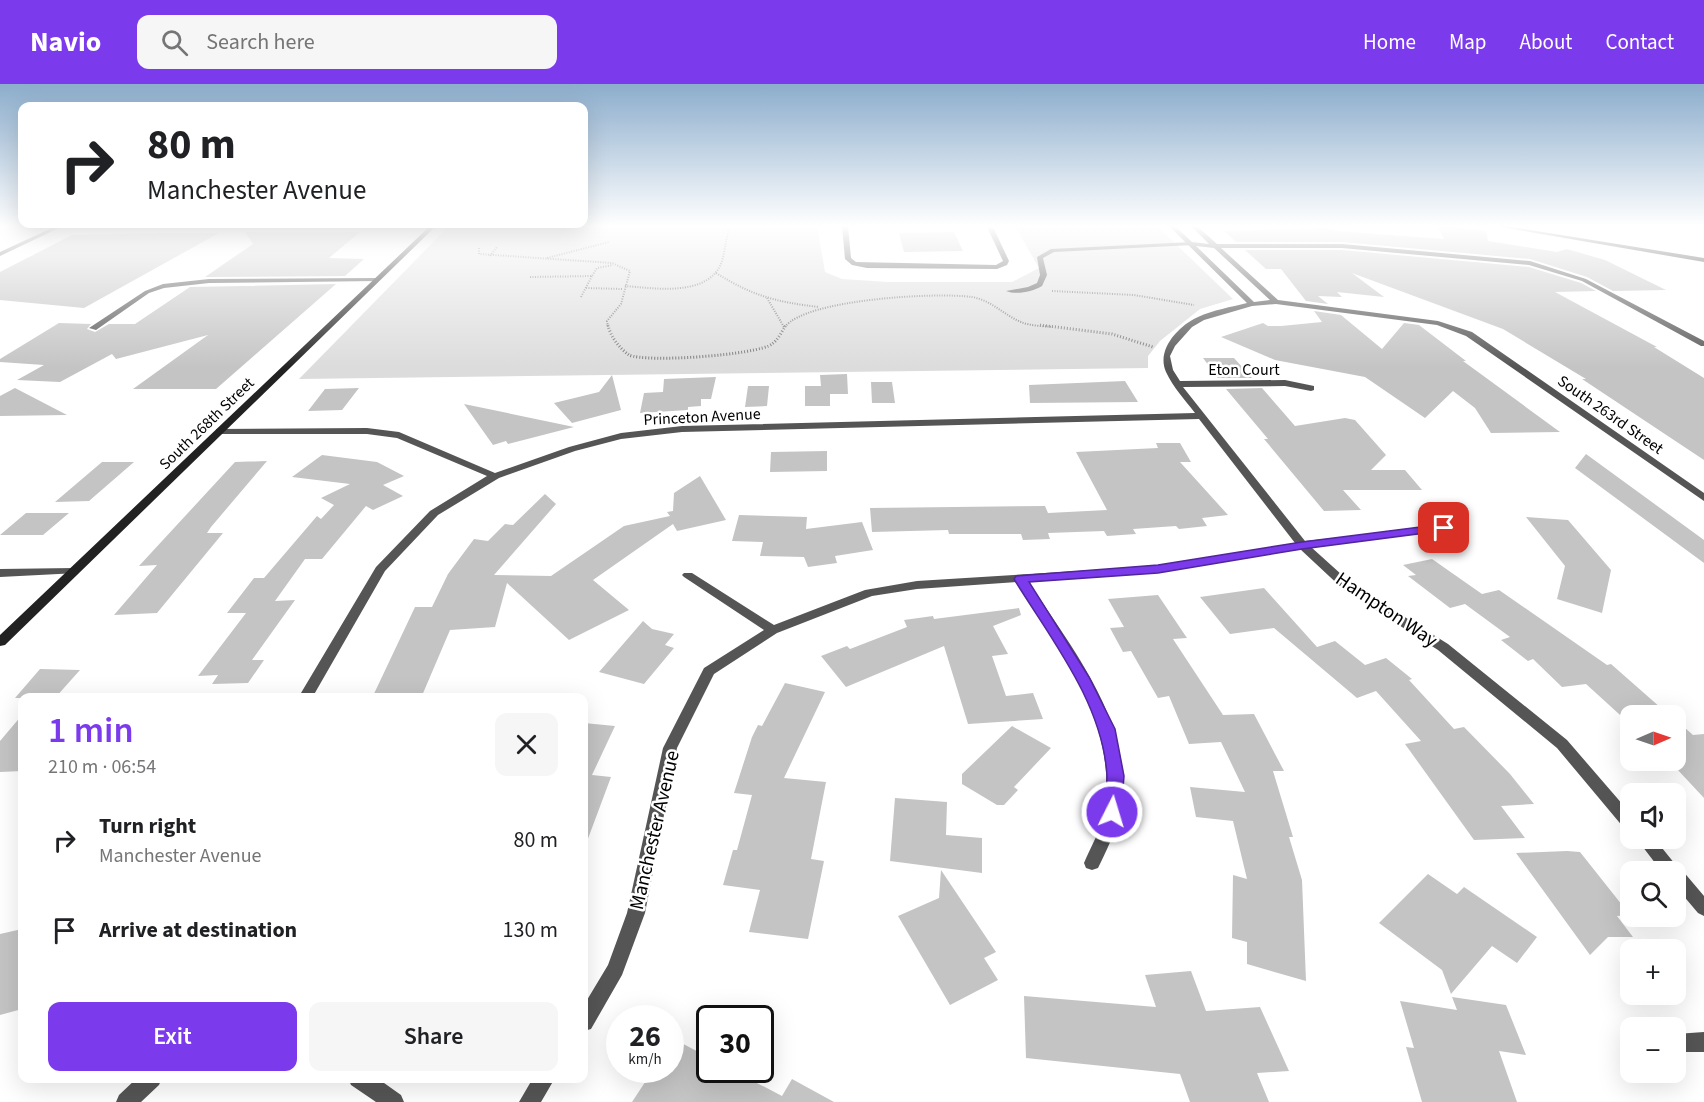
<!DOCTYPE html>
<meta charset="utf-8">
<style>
body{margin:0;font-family:"Source Sans 3",sans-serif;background:#f6f6f6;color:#202124;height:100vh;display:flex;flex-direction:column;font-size:22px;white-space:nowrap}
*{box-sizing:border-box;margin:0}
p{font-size:20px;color:#757577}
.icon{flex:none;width:33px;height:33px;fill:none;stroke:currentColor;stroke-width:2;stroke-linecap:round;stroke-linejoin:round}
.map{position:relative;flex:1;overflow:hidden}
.sheet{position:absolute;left:18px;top:609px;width:570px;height:390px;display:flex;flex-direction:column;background:#fff;border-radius:12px;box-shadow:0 6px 24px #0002}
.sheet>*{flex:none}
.guide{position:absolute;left:18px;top:18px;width:570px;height:126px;border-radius:12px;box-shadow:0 6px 24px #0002;background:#fff;color:#202124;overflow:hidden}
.needle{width:39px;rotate:88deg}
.tools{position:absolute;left:1620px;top:621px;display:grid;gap:12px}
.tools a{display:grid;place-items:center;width:66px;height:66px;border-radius:12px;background:#fff;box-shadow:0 6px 24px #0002;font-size:30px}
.speed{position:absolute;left:606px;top:921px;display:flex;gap:12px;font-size:30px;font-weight:700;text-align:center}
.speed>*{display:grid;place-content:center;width:78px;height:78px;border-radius:50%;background:#fff;box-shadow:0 6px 24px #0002;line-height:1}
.speed small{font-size:15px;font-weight:400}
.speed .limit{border:3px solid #111;border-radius:9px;background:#fff;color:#111}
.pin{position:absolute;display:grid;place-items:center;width:51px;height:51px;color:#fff;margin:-26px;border-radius:12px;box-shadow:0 3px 9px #0006}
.me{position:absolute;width:66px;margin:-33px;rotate:5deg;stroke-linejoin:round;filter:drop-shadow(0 0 4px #0008)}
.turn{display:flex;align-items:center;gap:21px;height:126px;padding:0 30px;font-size:27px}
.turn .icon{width:78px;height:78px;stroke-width:2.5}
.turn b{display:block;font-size:42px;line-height:51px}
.round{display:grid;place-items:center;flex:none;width:63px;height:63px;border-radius:12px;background:#f6f6f6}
.overview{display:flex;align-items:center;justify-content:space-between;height:102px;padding:0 30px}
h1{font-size:36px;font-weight:600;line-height:45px;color:#7c3aed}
.primary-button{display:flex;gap:12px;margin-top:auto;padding:12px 30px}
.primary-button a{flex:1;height:69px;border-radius:12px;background:#7c3aed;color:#fff;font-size:24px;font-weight:600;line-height:69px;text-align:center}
.primary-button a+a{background:#f6f6f6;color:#202124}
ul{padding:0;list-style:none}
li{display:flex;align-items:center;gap:18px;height:90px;padding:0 30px}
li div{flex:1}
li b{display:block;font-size:22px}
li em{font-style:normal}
header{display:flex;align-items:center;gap:36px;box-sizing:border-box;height:84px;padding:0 30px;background:#7c3aed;color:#fff}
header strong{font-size:28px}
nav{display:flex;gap:33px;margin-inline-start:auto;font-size:21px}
.search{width:420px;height:54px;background:#f6f6f6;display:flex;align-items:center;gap:15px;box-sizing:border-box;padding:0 21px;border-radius:12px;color:#757577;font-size:22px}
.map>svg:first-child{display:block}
</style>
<header>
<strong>Navio</strong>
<div class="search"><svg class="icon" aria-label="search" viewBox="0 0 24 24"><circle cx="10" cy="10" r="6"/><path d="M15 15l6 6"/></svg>Search here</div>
<nav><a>Home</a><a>Map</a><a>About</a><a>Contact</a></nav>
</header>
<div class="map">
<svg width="1704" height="1018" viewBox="0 0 1704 1018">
<rect width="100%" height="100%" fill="#fff"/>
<path fill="#dcdcdc" d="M449,142h368l8,46 17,7 46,3h124l27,-14 -24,-42h142l76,73 -33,10 -40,32 -12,15v12l-849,11z"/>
<path fill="#c4c4c4" d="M1437,141l49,6 2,10 69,11 10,-3 38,11 61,30 -53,1 -26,-14 -57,-18 -188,-17h-106l-12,-11 108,-3 4,3 108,8z
M245,148h115l-31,26 35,1 -19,17 -140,1 48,-33z
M954,148l9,19 -59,1 -5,-19z
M166,149h53l-135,75 -84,-8v-28l72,-37z
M1245,166h97l187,17 52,16 15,8 -41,1 102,55h-3l50,31v82l-122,-81h4l-83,-50 -151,-56 32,24 -47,-5 5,5 -24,-1 10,8 -22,-3 -25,-32h-15z
M336,200l-120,105h-83l75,-54 -92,24 -4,-5 -52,28 -43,-2 27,-15 -44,-3v-3l59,-36 32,1 -4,5 8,3 14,-8h26l55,-37z
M1314,227l27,4 41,34 22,-26 15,2 47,36h-3l97,71 -69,1 -16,-25 -22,-17 -28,27 -60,-41 -90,-17 -54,-23 42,-14 5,3h13l41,-4z
M1203,274h31l18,20h-34z
M847,290l1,20h-18v12h-25v-20h16l-1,-11z
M612,291l9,35 -49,13 -18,-20 45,-11z
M716,293l-5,22h-10v7l-13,1v3l-48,3 4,-20 19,-1 1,-13z
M1125,297l13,21 -108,1 -1,-18z
M871,298h21l3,21h-23z
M748,302h21l-2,20 -22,1z
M15,304l52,27 -67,1v-20z
M359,304l-17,22 -34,1 17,-22z
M1262,304l33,38 50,-8 10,2 31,35 -15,15h34l17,20h-79l18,20 -37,1 -60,-72h4l-42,-50z
M464,320l110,23 -66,17 -2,-3 -13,4z
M1156,359h24l11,19h-11l48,53 -26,3 5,8 -28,3 -3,-3 -43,3 3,5 -29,2 -3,-5 -56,2 2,6 -27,1 -2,-6h-72l-1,-4 -76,2 -2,-24 175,-2 3,7 59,-3 -31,-58 82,-4z
M827,367v20l-57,1 1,-20z
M1586,370l118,86v23l-129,-95z
M322,371l55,7 27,14 -21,9 20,11 -30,14 -7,-4 -44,53h-17l-30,42 20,-1 -43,60h12l-16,23 -36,1 6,-9 -20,1 48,-63h-19l27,-35h10l53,-62 4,3 13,-14 -13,-7 29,-14 -58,-7z
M267,377l-56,66 -4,6h16l-66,80 -43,2 43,-50 -18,1 96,-104z
M102,378h32l-45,39 -34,1z
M700,392l26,44 -49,11 -4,-7 -80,56 36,30 -60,30 -62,-57 -12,44 -45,3 -29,68h-49l43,-91h17l16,-33 26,-35 14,2 17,-17 8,1 32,-31 11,10 -62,71 57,1 73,-50 46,-10 -3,-4 6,-1 1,-18z
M26,429h43l-26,22h-43z
M739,431l68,2 -1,12 56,-7 11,28 -38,6 2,7 -29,4 -4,-10 -44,-1 3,-14 -31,-1z
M1526,433l42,3 43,50 -9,43 -45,-14 8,-33z
M1432,475l50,35 17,-4 108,75 4,-1 50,44 -31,3v13l-44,-40 -24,3 -29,-28 -5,2 -27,-21 9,-3 -45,-33 -15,4 -42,-32 8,-1 -13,-10z
M1264,504l53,59 18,-6 30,24 21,-7 26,21 -3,1 45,49 10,-2 46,47 24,30 -33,2 24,32 -51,2 -69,-96 16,-3 -45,-50 -19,7 -83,-70 -44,6 -30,-37z
M1158,511l29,43 -14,1 50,76 31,-1 30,57h-11l20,66h-4l13,43 4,101 -59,-17v-22l-15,-4 1,-63 14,4 -14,-58 -37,-4 -6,-30 55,5 -24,-50 -32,2 -20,-48 -11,2 -27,-47 -8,1 -13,-24 14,-1 -16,-28z
M1019,524l2,7 -28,11 15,28 -16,2 14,40 27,-3 10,26 -75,5 -24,-78 -98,41 -25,-31 26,-10 3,3 57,-22 -3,-7 29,-4 1,3z
M643,537l9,8 22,5 -9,11 9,3 -30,36 -45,-12z
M40,585l40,1 -25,28h-40z
M785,599l40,9 -41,86 42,4 -15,77 13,2 -16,78 -59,-7 11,-42 -37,-5 10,-35h4l15,-55 -18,-2 18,-56 6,-12 4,1z
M22,631v56l-22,1v-31z
M1676,636l17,15 11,-1v64l-28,-30z
M584,639l31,3 -23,49 19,2 -25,67z
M1012,642l39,22 -37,39 4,3 -14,15h-7l-35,-21v-10z
M895,714l52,4 -1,33 36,3v35l-92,-12z
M1567,767l13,1 50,63 -13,1 16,21h-25l-18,18 -74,-102z
M941,786l55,82 -12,6 14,22 -48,25 -52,-89 41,-18z
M1428,790l29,20 7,-7 73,50 -20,26 -25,-17 -41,48 -9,-24 -63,-47z
M22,845v80l-22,6v-81z
M1191,887l15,40 54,-4 29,64 -32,2 12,29h-79l-10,-28 -154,-16 -2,-62 132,11 -11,-32z
M1452,913l54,8 20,50 -27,-4 18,51h-95l-16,-55 8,1 -14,-47 57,9z
M670,953l40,21v12h22l50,26 10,-17 42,23h-202l21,-32h17z"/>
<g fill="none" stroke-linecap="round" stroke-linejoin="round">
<path stroke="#777" stroke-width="2" stroke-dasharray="1 1.5" stroke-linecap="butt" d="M479,164v6l133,9 18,8 -9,33 -14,17 1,6
M490,172l7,-9
M547,174l62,-16
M716,189c37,23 60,29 103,34
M530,193l62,-1 5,-8 16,-3
M625,202c28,2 79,11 95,-20 6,-12 4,-27 11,-40
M586,204l37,1
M1052,207l82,4 60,10
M581,213l11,-21
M767,214l17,29
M785,243c20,-28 153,-35 187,-30 19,3 32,18 49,25 9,4 22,4 32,5"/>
<path stroke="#777" stroke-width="3" stroke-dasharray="1 2" stroke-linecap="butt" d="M608,241c2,11 12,24 21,30 17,8 129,0 143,-11 6,-4 10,-13 14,-19
M1040,241l72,9 41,13"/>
<path fill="#555" fill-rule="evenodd" d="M842,142h6l3,32 5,4 140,3 7,-4 -15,-32 3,-2 3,2 15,32 -2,4 -10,4 -130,-1 -15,-3 -7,-6z
M1191,158l2,3 -139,7 -11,6 4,17 -5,11c-10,6 -26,9 -36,5l22,-4 9,-4 3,-8 -3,-18 14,-8z"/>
<path fill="#555" fill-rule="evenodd" d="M56,142h7l-63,30v-4z
M1169,142h6l17,16 17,2 -18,-18h6l20,18h125l188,17 56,18 118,62v5h-3l-119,-65 -53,-16 -187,-17h-121l57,52 160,21 34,11 232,161v8l-238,-165 -29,-11 -161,-21 -24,2 -17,5 -31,9 -12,7 -17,19 -5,10 3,14 7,11 105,-1 29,6v4l-3,1 -26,-5 -102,1 122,154 143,-15 1,2 -5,3 -133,16 41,37 96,60 119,96 63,73v16l-6,-1 -67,-80 -119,-98 -94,-60 -44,-41 -142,23 -130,9c44,68 112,149 91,236 -5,18 -13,35 -21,51l-6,2 -6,-2 -2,-5c7,-17 17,-33 20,-51 15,-87 -43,-161 -87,-230l-100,7 -45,7 -95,37 -63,41 -37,74 -32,165 -23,62 -31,54 -7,2v-26l24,-40 19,-52 36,-165 41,-80 60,-38 -80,-53 -2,-2 2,-2h8l82,52 91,-35 52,-9 241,-15 137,-23 -96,-124 -517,13 -61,7 -46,12 -76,27 -61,37 -53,56 -73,127h-14l78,-131 54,-56 57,-35 -90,-38 -30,-4h-148l-3,-1v-4l151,-1 32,4 96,41 74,-26 52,-14 61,-7 513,-13c-10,-13 -22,-26 -29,-41 -10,-22 12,-46 32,-55 15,-7 33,-10 49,-14zM1196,162l18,2 56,52 -16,2z
M376,194l3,2 -1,1 -169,2 -45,5 -15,5 -53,37 -7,-2 56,-37 18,-7 46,-5z
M74,484l6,3 -2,2 -78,4v-8z
M1636,754h18l25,31 3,1 22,26v20l-6,-3 -22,-26v-15h-14z
M1704,948v20h-28v-18z
M137,994h25l-3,7 -18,17h-25l3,-7z
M348,994h29l24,17 3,7h-28l-25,-17z
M533,994h22l-14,24h-22z"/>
<path fill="#222" fill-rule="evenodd" d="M430,142h6l-431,419 -5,1v-11z
M1495,142h11l198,32v4z"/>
</g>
<linearGradient id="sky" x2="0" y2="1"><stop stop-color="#8cadcc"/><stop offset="0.5" stop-color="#fff"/><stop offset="1" stop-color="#fff" stop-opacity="0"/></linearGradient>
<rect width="1704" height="284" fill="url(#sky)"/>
<path fill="#7c3aed" stroke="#51269a" stroke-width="1.5" d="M1444,440l4,1v5l-146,19 -144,24 -129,9 60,95 26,52 9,47 -3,36 -2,5h-13l-2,-5c1,-12 3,-24 3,-36 -4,-73 -57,-138 -93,-197l2,-3 142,-11 144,-23z"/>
<g text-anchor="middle" stroke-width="5" stroke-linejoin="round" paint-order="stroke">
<g font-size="16" fill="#000" stroke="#fff">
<text x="1244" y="291">Eton Court</text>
<text transform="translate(1611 330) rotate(35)" y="6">South 263rd Street</text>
<text transform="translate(702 332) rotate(-3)" y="6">Princeton Avenue</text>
<text transform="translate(206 339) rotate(-44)" y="6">South 268th Street</text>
</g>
<g font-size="20" fill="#000" stroke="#fff">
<text transform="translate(1387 525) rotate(34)" y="7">Hampton Way</text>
<text transform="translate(654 746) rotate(-77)" y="7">Manchester Avenue</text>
</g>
</g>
</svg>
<div class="tools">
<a><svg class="needle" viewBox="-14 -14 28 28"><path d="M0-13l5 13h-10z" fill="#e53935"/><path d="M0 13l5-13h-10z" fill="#757577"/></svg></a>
<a><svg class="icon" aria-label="sound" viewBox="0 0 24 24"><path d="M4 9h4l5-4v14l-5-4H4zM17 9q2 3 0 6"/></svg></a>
<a><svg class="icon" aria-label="search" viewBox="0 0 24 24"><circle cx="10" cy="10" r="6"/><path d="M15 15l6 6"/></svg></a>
<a>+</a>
<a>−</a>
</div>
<div class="speed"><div>26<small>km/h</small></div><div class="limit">30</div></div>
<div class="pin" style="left:1444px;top:444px;background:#d93025"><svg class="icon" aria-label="arrive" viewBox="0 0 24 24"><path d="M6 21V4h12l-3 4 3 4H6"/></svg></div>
<svg class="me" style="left:1112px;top:728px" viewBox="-20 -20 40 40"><circle r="17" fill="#7c3aed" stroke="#fff" stroke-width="3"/><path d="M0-11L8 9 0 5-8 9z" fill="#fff"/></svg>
<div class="guide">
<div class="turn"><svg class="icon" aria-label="right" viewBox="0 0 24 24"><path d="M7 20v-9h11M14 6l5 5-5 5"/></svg><div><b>80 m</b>Manchester Avenue</div></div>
</div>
<section class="sheet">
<div class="overview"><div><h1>1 min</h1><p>210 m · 06:54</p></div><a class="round"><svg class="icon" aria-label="close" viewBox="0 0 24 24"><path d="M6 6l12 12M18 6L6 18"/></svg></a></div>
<ul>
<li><svg class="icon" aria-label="right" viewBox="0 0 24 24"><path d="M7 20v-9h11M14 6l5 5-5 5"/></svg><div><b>Turn right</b><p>Manchester Avenue</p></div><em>80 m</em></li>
<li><svg class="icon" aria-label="arrive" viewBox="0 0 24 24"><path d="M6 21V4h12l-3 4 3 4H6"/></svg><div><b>Arrive at destination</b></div><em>130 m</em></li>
</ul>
<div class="primary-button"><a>Exit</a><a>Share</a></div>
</section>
</div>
